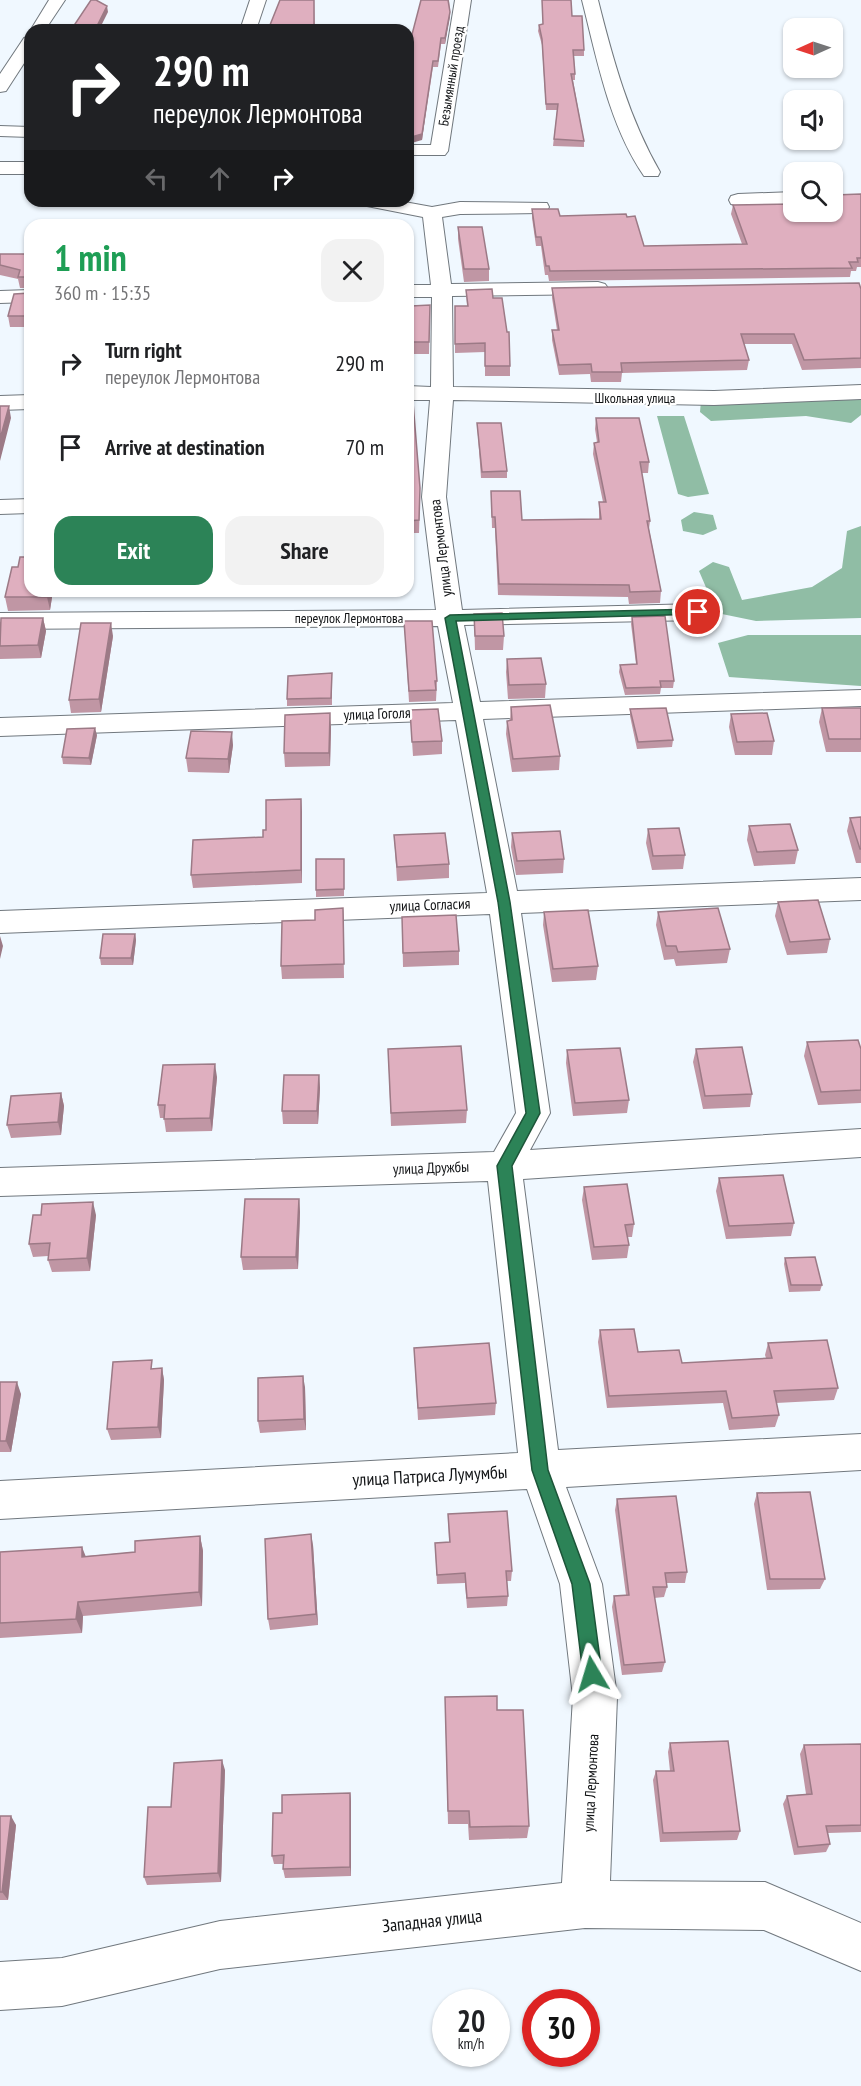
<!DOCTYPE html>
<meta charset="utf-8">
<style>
body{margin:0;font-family:"PT Sans Narrow",sans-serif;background:#f2f2f2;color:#202124;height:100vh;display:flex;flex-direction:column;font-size:22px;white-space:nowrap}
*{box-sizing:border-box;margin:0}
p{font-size:20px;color:#757577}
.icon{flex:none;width:33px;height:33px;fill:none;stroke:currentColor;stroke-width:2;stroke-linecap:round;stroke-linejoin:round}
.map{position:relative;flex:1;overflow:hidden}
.drawer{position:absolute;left:24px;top:219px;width:390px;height:378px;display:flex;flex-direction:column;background:#fff;border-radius:18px;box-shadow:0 2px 4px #0004}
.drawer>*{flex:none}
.banner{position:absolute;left:24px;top:24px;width:390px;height:183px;border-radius:18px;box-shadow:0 2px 4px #0004;background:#202124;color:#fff;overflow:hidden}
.needle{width:39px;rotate:267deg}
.fabs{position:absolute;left:783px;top:18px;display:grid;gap:12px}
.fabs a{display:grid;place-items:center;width:60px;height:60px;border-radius:12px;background:#fff;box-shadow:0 2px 4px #0004;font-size:30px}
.speed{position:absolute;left:432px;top:1989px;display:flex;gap:12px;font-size:30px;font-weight:700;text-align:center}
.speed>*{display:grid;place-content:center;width:78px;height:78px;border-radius:50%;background:#fff;box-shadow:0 2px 4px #0004;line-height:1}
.speed small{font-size:15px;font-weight:400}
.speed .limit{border:9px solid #d22;background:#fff;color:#111}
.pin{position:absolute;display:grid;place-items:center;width:51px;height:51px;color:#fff;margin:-26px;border:3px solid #fff;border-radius:50%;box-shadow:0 2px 6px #0007}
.me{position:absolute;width:66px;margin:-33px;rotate:353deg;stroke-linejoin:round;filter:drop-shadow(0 0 4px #0008)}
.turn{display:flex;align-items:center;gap:21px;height:126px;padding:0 30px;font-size:27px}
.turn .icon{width:78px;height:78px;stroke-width:2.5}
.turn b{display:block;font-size:42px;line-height:51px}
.lanes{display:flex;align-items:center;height:57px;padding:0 30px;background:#0003;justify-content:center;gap:30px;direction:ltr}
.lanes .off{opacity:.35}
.round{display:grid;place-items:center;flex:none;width:63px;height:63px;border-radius:18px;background:#f2f2f2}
.headline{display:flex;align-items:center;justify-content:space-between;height:102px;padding:0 30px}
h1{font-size:36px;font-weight:600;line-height:45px;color:#1e9e55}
.cta{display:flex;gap:12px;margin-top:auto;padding:12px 30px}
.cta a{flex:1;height:69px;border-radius:18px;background:#2c8357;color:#fff;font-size:24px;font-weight:600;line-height:69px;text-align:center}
.cta a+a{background:#f2f2f2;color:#202124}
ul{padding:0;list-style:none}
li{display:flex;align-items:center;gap:18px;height:84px;padding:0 30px}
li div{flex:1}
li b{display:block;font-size:22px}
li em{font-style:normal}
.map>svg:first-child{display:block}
</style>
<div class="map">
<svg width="861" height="2086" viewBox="0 0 861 2086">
<rect width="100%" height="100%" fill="#f0f8ff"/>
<path fill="#90bda5" d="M861,396v19l-10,8 -45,-7 -95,5 -11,-9 1,-11z
M657,416h27l25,78 -21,3 -10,-3z
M694,512l19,3 4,14 -14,6 -20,-4 -2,-11z
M861,526v92l-105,3 -39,-8 -18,-42 14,-9 16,5 13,33 70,-13 30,-19 5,-37z
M748,635h113v51l-132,-9 -11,-34z"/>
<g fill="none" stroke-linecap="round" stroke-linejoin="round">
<g stroke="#71787e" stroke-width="2">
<path id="minor" d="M49,0h16l-20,30 -15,1z
M250,0h16l-10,30h-16z
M455,0h16l-23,151 -3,4h-37v-10h23z
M582,0h16c15,60 31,118 62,172l-2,4h-14c-35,-51 -47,-117 -62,-176z
M30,36v18l-24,37 -6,1v-18l24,-36z
M0,126l30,1v10l-30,-1z
M0,162h30v12h-30z
M794,192v12l-56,2 -7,-2 -2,-4 2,-4 7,-2z
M360,201h39l33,6 28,-5 87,1 2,4 -2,4 -7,2 -80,1 -18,3 9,67 147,-2 7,2 3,4 -3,4 -7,2 -146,2 1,91 261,4 147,-6v14l-147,6 -261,-5 -7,97 16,113 236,-6 9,3 4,5 -4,5 -9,3 -234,5 16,77 381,-12v16l-378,13 34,172 344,-13v22l-340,13 29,200 -20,37 331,-21v28l-338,22 35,271 303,-16v36l-295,17 36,97 15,113 -7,184 155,1 96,41v48l-97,-41 -179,-2 -365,41 -158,37 -62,4v-48l62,-4 158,-37 342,-38 11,-186 -13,-113 -33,-95 -527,30v-38l518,-28 -30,-272 -488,15v-28l494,-16 22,-39 -26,-199 -490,19v-22l487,-18 -31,-173 -456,16v-18l453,-15 -15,-77 -438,3v-16l436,-3 -14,-113 8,-97h-22v-14l23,1 1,-90h-24v-12h23l-8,-68 -61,-12z
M30,290v12l-30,1v-12z
M30,395v14l-30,1v-14z
M30,499v14l-30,1v-14z"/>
</g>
<use href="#minor" fill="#fff" fill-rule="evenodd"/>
</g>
<path fill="#c096a4" d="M314,0l1,30h-47z
M421,0h28l1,12 -5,32h-4l-3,23h-5l-11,73 -13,-94z
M542,0h29l1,16 12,34v6h-10l1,18v6h-2l11,61v6l-31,-1 4,-36h-11l-4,-65 -4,-14 1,-6 4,-1z
M832,194l2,1 27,-1v73h-4l-1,4h-5l-1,6 -301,4 -1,-6h-3l-4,-29h-5l-4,-28v-9l28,7 67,1 17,29 98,-2 -11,-30 2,-9 99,7z
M458,227l31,42v12l-25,1 -6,-43z
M0,254h30v73h-20l-2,-11 22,-23v-5h-10l-2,-9 -18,-4z
M408,286l3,20 19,-1 -1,49h-16v24h-2v6l-3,1z
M552,288l309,1v79l-59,2 -10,-26h-48l5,16 -2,10 -125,3 -1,9h-30l-1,-8 -31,1 -7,-35v-10h5l-5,-32z
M466,290l27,8 17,68v10h-25v-24l-30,1v-47h12z
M408,389l12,112 -1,32h-11z
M596,418l53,44 -1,11h-6l8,48 -1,8 12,62 -1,12 -31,1 -1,-7 -130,-2 -3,-67h-3l-1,-37 31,29 77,-1v-17h4l-10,-48 1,-11 3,-1 -2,-13z
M477,423l30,48v7h-26z
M18,567l12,24h23l-3,19 -42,1 -3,-14z
M201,591h43l-1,3 -42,1z
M474,614l30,22 -1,14h-28z
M632,617l42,64 -1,7h-12l-1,6 -35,1 -6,-23 1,-7 16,-1 -5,-40z
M43,618l3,13 -5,27 -41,1v-37z
M404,621l33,60 -1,20 -27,1z
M113,636l-12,76 -30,1 -2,-13z
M507,659l39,25 -1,14 -37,1 -2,-27z
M332,673v32l-45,1v-7z
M511,707l49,49 -1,14 -47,2 -6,-38 1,-13 3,-1z
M822,708h39v44h-35l-7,-30z
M630,709l43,31 -1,7 -35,2 -7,-33z
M410,710l32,31v13l-29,2z
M731,714l43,27 -2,14h-37l-6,-28z
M331,727l-1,39 -45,1 -1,-14z
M97,735l-6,30 -28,-1 -1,-7z
M233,745l-4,28 -41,-1 -2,-14z
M301,799l1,84 -109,5 -2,-13 72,-38 3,-7z
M861,817v46h-5l-9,-32 3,-13z
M749,826l49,24 -3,14 -41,2 -7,-26z
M648,829l37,26 -2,14 -31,1 -6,-27z
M512,833l52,26 -1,14 -47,2 -5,-28z
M394,835l55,29v14l-52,3z
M344,859v37l-28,1v-7z
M778,902l52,37 -3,14 -40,2 -12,-39z
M343,908l1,70 -62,1 -1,-13 34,-46z
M544,912l54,54 -2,14 -44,2 -9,-57z
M658,912l72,37 -3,14 -51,3 -2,-7 -10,1 -8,-35z
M402,917l57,34v14l-56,2z
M135,934l1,6 -3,25h-32l-1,-7z
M807,1042l54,7v54l-43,2 -14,-49z
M388,1049l79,61 -1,13 -75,3z
M696,1049l56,45 -2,13 -47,2 -10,-47z
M567,1050l62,50 -2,13 -54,3 -7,-53z
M319,1075l1,13 -2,36h-35l-1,-13z
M217,1077l-5,54 -46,1 -2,-14h-4l-2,-13z
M61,1093l3,13 -3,29 -50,3 -4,-13z
M719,1178l75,45 -3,13 -65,3 -10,-48z
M584,1187l50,37 -2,13h-5l2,8 -2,13 -35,2 -10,-60z
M299,1199l1,13 -2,57 -55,1 -2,-13z
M96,1215l-6,56 -38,1 -4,-12v-4l-15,1 -4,-13z
M785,1258l37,27 -2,6 -31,1 -5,-28z
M600,1330l38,22 44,11 84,-5 -1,-3 3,-12 70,45 -4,12 -58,3 3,12 -4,12 -46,3 -6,-27 -116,5 -9,-66z
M414,1348l82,55 -1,12 -77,5z
M162,1368l2,12 -3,58 -50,2 -4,-11 47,-60z
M0,1382l21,12 -10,58h-11z
M305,1387l1,43 -46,3 -2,-12z
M757,1493l68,86 -5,10 -53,1 -13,-86z
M617,1499l70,73 -2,11h-18v4l-3,10 -10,1 11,64 -3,10 -40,3 -10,-68 2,-11 12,-1 -11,-85z
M448,1514l64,57 -1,10h-4l1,15 -1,10 -40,2 -2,-25 -28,1 -2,-41 14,-1z
M200,1536l3,15 -1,55 -119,10 -1,17 -82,5v-86l86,4 49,-4z
M313,1545l5,80 -48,5 -2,-11z
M445,1697l52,13 32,116 -2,12 -58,2 -1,-16h-20z
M670,1743l70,88 -3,9 -77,2 -7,-62 3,-9h14l-2,-19z
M861,1744v88l-33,1 2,11 -4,8 -32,3 -11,-51 4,-8 19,-2 -6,-40 4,-9z
M225,1770l-4,112 -74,3 -3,-8 27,-70z
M350,1793l1,9v74l-66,2 -2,-9 1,-5h-10l-2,-8 10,-43z
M0,1816l16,9 -8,75h-8z"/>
<path fill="#9c7a86" d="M107,6l1,6 -9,18h-4z
M450,12v5l-5,27v-6z
M433,61l-11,79 -14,4v-6z
M410,271v12l-2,1v-12z
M411,372v12l-3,1v-12z
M9,406l2,12 -11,43v-22z
M48,591h5l-3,19 -3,-13z
M43,618l3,13 -5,27 -3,-13z
M111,623l2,13 -12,76 -2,-13z
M330,713l1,14 -1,39 -1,-13z
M95,728l2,7 -6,30 -2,-7z
M232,732l1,13 -4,28 -1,-14z
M301,799l1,13v71l-1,-13z
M343,908l1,14v56v-14z
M135,934l1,6 -3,25 -2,-7z
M0,936l3,10 -3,13z
M215,1064l2,13 -5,54 -2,-13z
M319,1075l1,13 -2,36 -1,-13z
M61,1093l3,13 -3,29 -3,-13z
M299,1199l1,13 -2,57 -2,-12z
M93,1202l3,13 -6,56 -3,-13z
M162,1368l2,12 -3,58 -3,-11z
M303,1376l2,11 1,43 -2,-11z
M17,1382l4,12 -10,58 -5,-11z
M311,1534l2,11 5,80 -2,-11z
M200,1536l3,15 -1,55 -3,-14z
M82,1547l6,15 -6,-5z
M78,1602l5,14 -1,17 -6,-14z
M222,1760l3,10 -4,112 -3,-9z
M350,1793l1,9v74l-1,-9z
M11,1816l5,9 -8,75 -6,-8z"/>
<path fill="#dfafbf" stroke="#9c7a86" stroke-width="1.5" d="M91,0h5l11,6 -12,24h-24z
M280,0h34v28l-16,-1 -1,3h-29z
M421,0h27l2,12 -5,26h-4l-3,23h-5l-11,73 -14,4v-92h1z
M542,0h29l1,16h10l2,34h-11l2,24h-4l13,67 -30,-2 4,-35h-12l-4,-65 -3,-14 4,-1z
M832,194l2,1 27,-1v64h-4l1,4h-9l3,6 -302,3 -1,-5h-3l-5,-29h-5l-4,-28h26l2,7 66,-2 1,3 8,-1 9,30 103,-2 -14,-39 61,-1v8h38v-9l4,-1z
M458,227h24l7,42h-25z
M408,251h1l1,20 -2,1z
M0,254h30v25l-2,-2h-10l2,-7 -20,-5z
M859,283l2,6v69l-57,2 -10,-26h-53l8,26 -128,3 1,9h-30l-1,-8 -32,1 -7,-35h7l-7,-42z
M408,286l2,2 1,18 19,-1 -1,37h-16v24h-2v6l-3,1z
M30,287v29h-22l6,-22 16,-1z
M492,289l1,9h9l5,34h2l1,34h-25v-23l-30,1v-38h13l-2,-16z
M408,389l4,1 8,98 -1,32 -11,1z
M0,406h9l-9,33z
M596,418h43l10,44h-9l10,59h-3l14,70 -31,1 -1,-7 -130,-1 -4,-67h-3l-1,-26h29l2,29 79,-1 -2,-17h7l-12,-59 5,-1z
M477,423h24l6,48 -25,1z
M20,557h10v34h18l-1,6h-42l7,-30h6z
M502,613l2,23h-29l-1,-22z
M665,616l9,65h-14l1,6 -35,1 -6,-23 17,-1 -5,-47z
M1,618h42l-5,27 -38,1z
M404,621h28l5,60h-2l1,9 -27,1z
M81,623h30l-12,76 -30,1z
M541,658l5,26 -37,1 -2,-26z
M332,673l-1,25 -44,1 1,-23z
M550,705l10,51 -47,3 -6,-38 5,-1 -1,-13z
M666,708l7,32 -35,2 -8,-33z
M822,708h39v31h-32z
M438,709l4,32 -30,1 -2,-32z
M330,713l-1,40h-45l1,-38z
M767,713l7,28 -37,1 -6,-28z
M95,728l-6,30 -27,-1 5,-28z
M191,731l41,1 -4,27 -42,-1z
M301,799v71l-110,5 2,-35 70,-3v-7h3v-30z
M861,817v32h-1l-10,-31z
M790,824l8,26 -41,2 -8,-26z
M679,828l6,27 -32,1 -5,-27z
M560,831l4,28 -47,2 -5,-28z
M445,833l4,31 -52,3 -3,-32z
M316,859h28v30l-28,1z
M818,900l12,39 -40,3 -12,-40z
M343,908l1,56 -63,2 1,-45 33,-1v-10z
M718,908l12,41 -52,3 -2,-6h-10l-8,-34z
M588,910l10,56 -45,3 -9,-57z
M456,915l3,36 -56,2 -1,-36z
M103,934h32l-4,24h-31z
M858,1040l3,9v41l-40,2 -14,-50z
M461,1046l6,64 -76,3 -3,-64z
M742,1047l10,47 -47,2 -9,-47z
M620,1048l9,52 -54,3 -8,-53z
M215,1064l-5,54 -46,1 1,-14h-7l5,-40z
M284,1075h35l-2,36h-35z
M61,1093l-3,29 -51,3 4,-29z
M783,1175l11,48 -65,3 -10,-48z
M627,1184l7,40 -9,1 4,20 -35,2 -10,-60z
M245,1199h54l-3,58h-55z
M93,1202l-6,56 -39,2 2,-17 -21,1 4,-29h8l1,-11z
M815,1257l7,28h-31l-6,-27z
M634,1329l4,23 41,-2 3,13 90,-5 -4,-15 59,-3 11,48 -64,3 5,24 -47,3 -6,-27 -117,5 -9,-66z
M489,1343l7,60 -78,5 -4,-60z
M152,1360l-1,9 11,-1 -4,59 -51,2 6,-67z
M303,1376l1,43 -46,2v-43z
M0,1382h17l-11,59h-6z
M810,1492l15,87h-55l-13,-86z
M676,1496l11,76 -22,1 2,14h-14l12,75 -41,3 -10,-69 15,-1 -12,-96z
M507,1511l5,60h-6l2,25 -41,2 -2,-25 -28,2 -2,-32 15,-1 -2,-28z
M311,1534l5,80 -48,5 -3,-80z
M200,1536l-1,56 -121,10 -2,17 -76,4v-71l82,-5v10l53,-5v-11z
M497,1696v14h26l6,116 -59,1 -1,-16h-21l-3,-114z
M728,1741l12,90 -77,2 -7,-62h18l-4,-28z
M861,1744v81l-35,1 4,18 -32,3 -11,-51 25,-2 -8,-49z
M222,1760l-4,113 -74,4 4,-70h23l3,-44z
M350,1793v74l-67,2 1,-14 -12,1 1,-43h9v-18z
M0,1816h11l-9,76h-2z"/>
<path fill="#2c8357" stroke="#1d5539" stroke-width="1.5" d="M698,609l5,3 -2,2 -245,7 54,281 30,211 -28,53 36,304 42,114 12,90 -3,7 -7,2 -6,-2 -3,-7 -11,-90 -40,-114 -35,-304 29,-53 -28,-211 -53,-284 5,-3z"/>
<g text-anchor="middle" stroke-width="4.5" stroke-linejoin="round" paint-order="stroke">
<g font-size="14" fill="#111315" stroke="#fff">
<text transform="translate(451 76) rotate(-81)" y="5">Безымянный проезд</text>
<text x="635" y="403">Школьная улица</text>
<text x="349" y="623">переулок Лермонтова</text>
</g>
<g font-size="15" fill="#111315" stroke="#fff">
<text transform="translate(441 548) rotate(-97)" y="5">улица Лермонтова</text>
<text transform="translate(377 714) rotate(-2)" y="5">улица Гоголя</text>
<text transform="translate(430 905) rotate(-2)" y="5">улица Согласия</text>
<text transform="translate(431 1168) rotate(-2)" y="5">улица Дружбы</text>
<text transform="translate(591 1783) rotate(-87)" y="5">улица Лермонтова</text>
</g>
<g font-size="18" fill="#111315" stroke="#fff">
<text transform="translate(430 1476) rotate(-3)" y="6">улица Патриса Лумумбы</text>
<text transform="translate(432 1921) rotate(-6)" y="6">Западная улица</text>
</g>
</g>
</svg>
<div class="fabs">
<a><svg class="needle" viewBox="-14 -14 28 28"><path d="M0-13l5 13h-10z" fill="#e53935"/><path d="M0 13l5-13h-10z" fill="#757577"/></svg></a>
<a><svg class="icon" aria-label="sound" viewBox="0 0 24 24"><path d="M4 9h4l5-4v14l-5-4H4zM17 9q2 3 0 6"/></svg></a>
<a><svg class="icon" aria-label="search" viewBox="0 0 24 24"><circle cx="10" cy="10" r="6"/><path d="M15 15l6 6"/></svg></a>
</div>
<div class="speed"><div>20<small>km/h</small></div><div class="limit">30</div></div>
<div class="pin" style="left:698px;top:612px;background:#d93025"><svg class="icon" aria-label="arrive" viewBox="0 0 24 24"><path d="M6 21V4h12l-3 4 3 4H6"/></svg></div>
<svg class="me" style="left:592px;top:1674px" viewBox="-20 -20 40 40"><path d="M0-17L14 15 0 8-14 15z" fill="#2c8357" stroke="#fff" stroke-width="4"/></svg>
<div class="banner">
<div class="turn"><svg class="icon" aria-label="right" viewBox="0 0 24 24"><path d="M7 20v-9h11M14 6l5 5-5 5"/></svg><div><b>290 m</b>переулок Лермонтова</div></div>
<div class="lanes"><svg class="icon off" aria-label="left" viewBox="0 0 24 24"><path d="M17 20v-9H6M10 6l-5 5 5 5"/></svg><svg class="icon off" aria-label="ahead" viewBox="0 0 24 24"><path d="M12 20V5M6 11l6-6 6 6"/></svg><svg class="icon" aria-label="right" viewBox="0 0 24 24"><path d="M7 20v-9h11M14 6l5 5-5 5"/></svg></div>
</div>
<section class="drawer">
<div class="headline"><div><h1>1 min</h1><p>360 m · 15:35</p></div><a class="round"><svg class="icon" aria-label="close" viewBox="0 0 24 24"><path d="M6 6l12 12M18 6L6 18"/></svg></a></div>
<ul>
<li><svg class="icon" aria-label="right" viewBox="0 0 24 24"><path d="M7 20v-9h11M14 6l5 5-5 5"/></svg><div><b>Turn right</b><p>переулок Лермонтова</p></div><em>290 m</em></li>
<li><svg class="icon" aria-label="arrive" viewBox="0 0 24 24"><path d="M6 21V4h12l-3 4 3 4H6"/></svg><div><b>Arrive at destination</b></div><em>70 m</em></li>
</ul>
<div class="cta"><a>Exit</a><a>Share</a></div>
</section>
</div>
